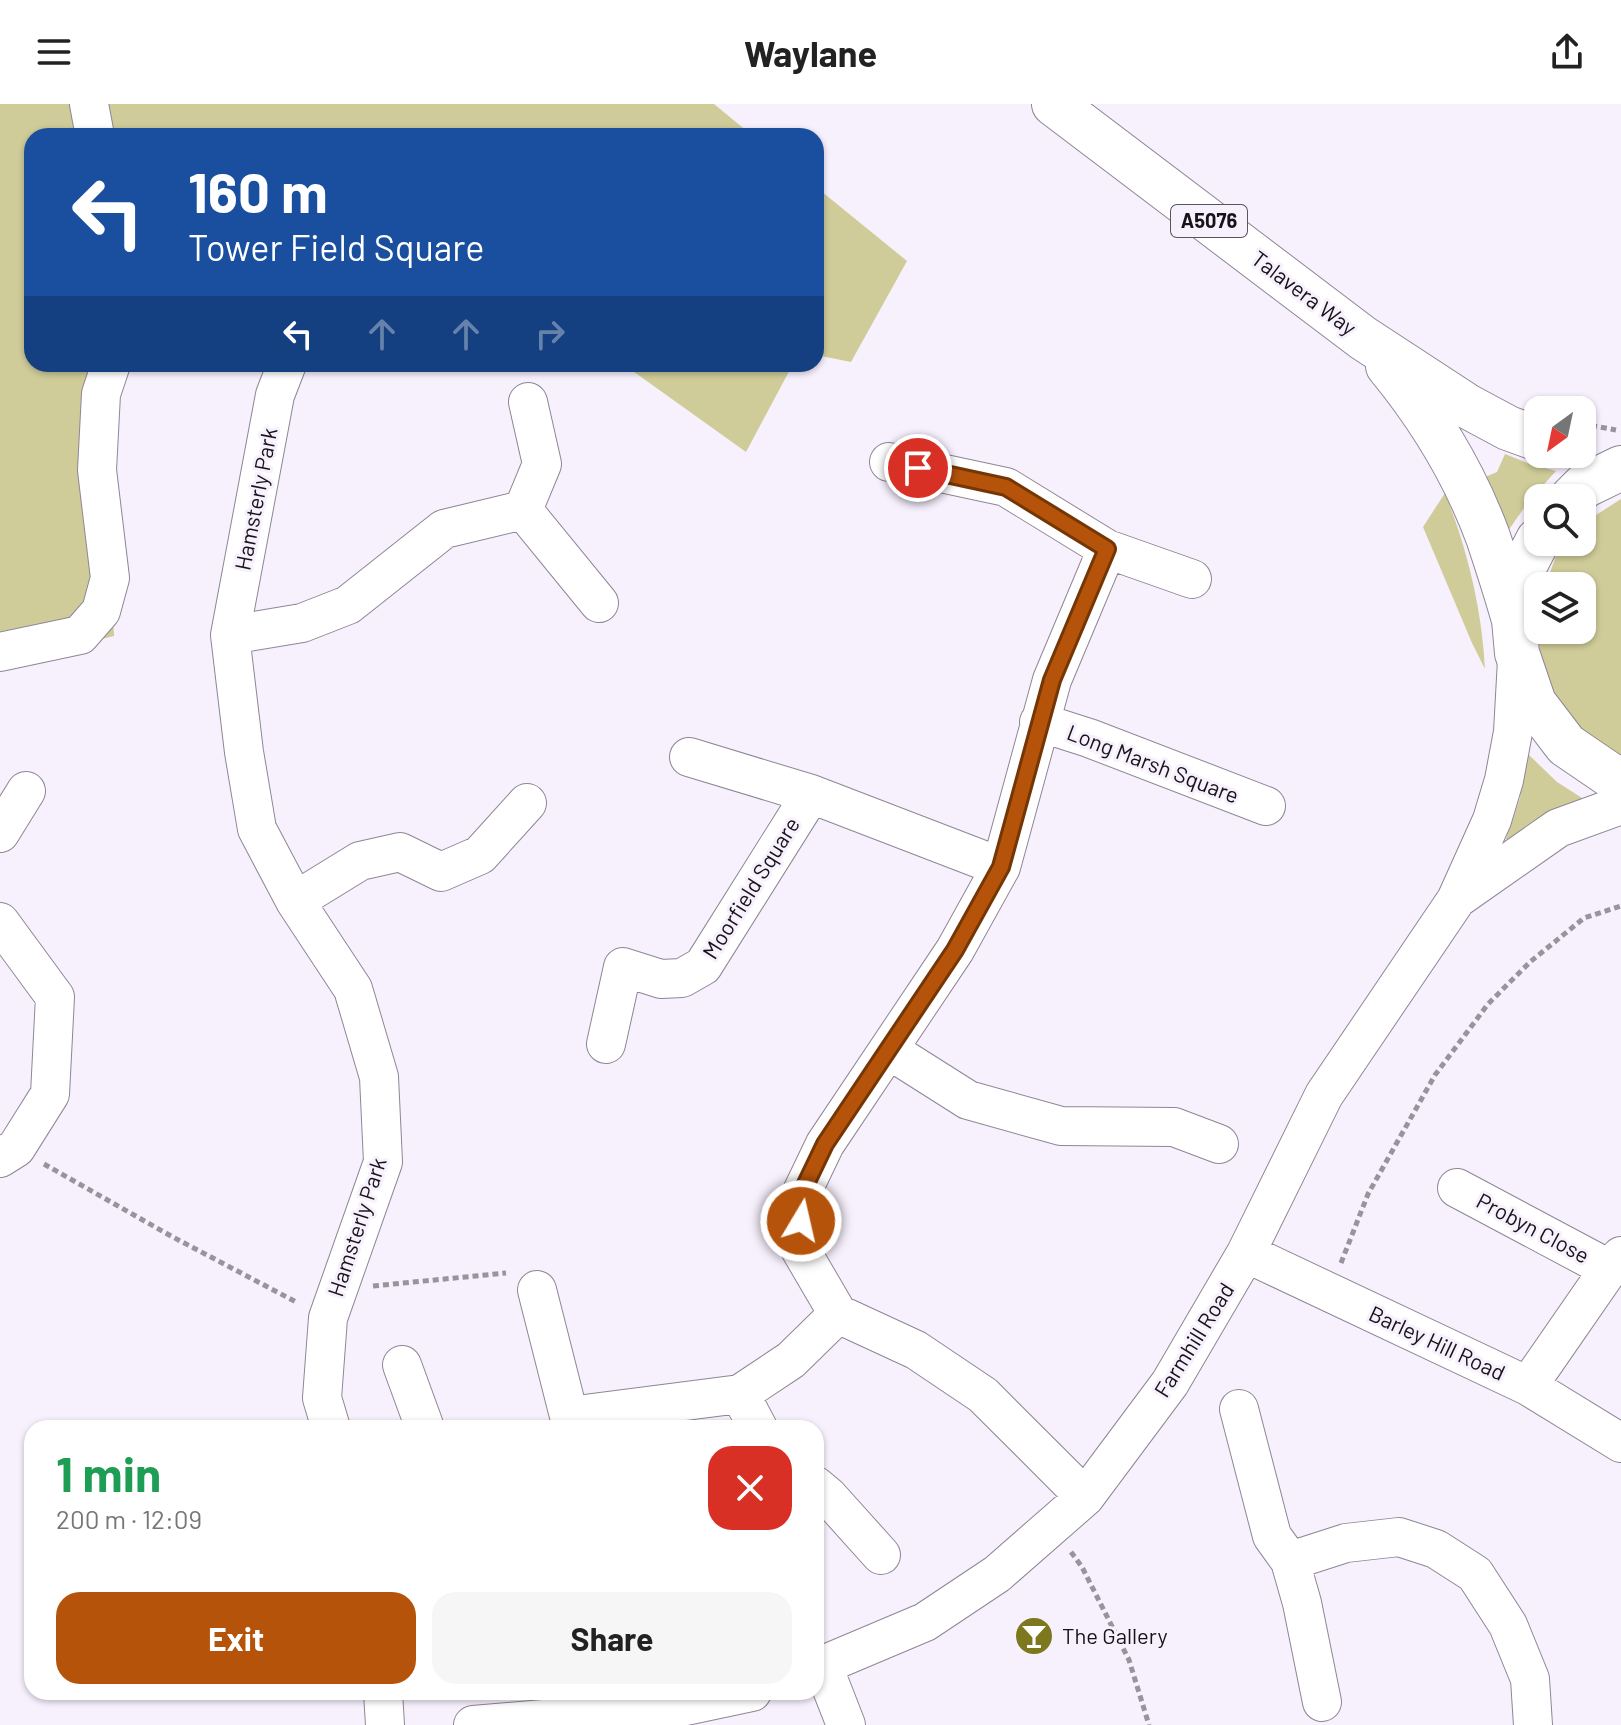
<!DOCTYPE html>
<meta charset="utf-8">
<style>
body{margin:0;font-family:Barlow,sans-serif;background:#f6f6f6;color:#222;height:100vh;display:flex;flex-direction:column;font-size:30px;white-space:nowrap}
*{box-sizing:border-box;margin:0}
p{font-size:26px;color:#767676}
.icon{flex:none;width:44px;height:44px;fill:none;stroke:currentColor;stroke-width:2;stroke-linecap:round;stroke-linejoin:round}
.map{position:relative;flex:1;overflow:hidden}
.sheet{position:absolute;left:24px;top:1316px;width:800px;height:280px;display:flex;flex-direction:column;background:#fff;border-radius:24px;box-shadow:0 2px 6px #0004}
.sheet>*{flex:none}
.guide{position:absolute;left:24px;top:24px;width:800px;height:244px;border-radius:24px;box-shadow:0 2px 6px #0004;background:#1a4fa0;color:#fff;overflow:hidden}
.needle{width:52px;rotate:213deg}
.tools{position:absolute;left:1524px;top:292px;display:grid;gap:16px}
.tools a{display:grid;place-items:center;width:72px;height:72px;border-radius:16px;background:#fff;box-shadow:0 2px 6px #0004;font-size:40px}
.pin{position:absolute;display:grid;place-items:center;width:68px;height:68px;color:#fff;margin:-34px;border:4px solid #fff;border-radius:50%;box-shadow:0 2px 8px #0007}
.me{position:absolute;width:88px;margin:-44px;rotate:9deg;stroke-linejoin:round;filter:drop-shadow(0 0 6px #0008)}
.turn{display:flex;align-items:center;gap:28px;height:168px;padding:0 32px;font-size:36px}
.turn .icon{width:104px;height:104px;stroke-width:2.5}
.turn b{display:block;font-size:56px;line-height:68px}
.lanes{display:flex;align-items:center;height:76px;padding:0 32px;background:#0003;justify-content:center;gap:40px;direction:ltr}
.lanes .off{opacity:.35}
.round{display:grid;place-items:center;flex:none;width:84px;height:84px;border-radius:24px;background:#f6f6f6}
.head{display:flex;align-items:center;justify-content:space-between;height:136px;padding:0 32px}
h1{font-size:48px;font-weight:700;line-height:60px;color:#1e9e55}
.cta{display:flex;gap:16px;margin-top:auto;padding:16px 32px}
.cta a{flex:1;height:92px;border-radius:24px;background:#b45309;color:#fff;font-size:32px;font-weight:700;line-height:92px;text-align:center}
.cta a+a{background:#f6f6f6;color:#222}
header{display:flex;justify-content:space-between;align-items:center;height:104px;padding:0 32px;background:#fff;font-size:36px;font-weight:700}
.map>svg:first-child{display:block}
</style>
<header><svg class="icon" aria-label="menu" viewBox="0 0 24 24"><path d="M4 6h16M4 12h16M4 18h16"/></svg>Waylane<svg class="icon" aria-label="share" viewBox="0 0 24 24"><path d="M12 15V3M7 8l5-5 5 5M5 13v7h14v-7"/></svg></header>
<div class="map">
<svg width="1621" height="1621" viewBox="0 0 1621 1621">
<rect width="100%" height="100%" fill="#f7f0fd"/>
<path fill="#cfcc99" d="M0,0h714l39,32h-721v228h80l-11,19 13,253 -114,28z
M816,83l91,74 -56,101 -35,-7z
M623,260h170l-47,88z
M1505,350l22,9 29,8 -27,30 -26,37 -25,-58 19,-8z
M1445,389c22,55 37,116 40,176l-13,-26 -49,-116z
M1621,395v259c-13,-9 -38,-22 -48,-33 -20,-22 -36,-65 -34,-95h43v-44h-37l11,-30 12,-14h14v-16l3,-4z
M1529,651l28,27 33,21 -77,41 -7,-5 14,-41 4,-41z"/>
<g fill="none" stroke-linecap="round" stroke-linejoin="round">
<g stroke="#8f8695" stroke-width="40">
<path id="minor" d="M89,0l6,32
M287,260l-12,31 -45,240 14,117 13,77 38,72 58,88 26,88 4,85 -55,156 -6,80 9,30
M528,298l14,62 -19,46 76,93
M889,358l117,25 101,62 85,30
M230,531l72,-12 46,-18 96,-76 79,-19
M0,548l80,-17 21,-24 9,-33 -13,-108 4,-76 10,-30
M1039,618l50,16 177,68
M689,653l122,37 190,73
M0,729l26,-42
M1458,794l100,-70 63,-23
M295,797l65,-40 40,-9 41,20 39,-17 47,-52
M0,818l55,75 -5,97 -34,54 -16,10
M606,940l17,-77 38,12 21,-1 21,-12 108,-172
M889,946l79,50 93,26 113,1 45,17
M1457,1084l152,81
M1246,1149l282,133 93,57
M537,1186l32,126 171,-22 51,-34 47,-46
M402,1261l23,63
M1528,1282l81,-117 12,-13
M740,1290l18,34
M1239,1305l33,127 18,25 12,42 20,99
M816,1382l12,10 53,59
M1085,1393l-102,-102 -67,-45 -78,-36 -38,-65 2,-57 23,-48 130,-194 46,-83 51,-187 55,-131
M1290,1457l56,-18 53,-6 37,12 39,25 33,51 22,54 3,46
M823,1562l23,59
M816,1564l109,-46 72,-48 88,-77 85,-114 76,-130 78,-158 132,-195 36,-80 12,-40 9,-48 4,-72
M383,1588l2,33
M473,1621l208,-18 71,-15"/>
</g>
<g stroke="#8f8695" stroke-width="46">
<path id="major" d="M1054,0l309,234 104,68 41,22 30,11
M1388,262c42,51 77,109 100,171 9,27 18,55 26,83
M1572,394l12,-12 37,-18
M1538,436l-15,29 -9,51 3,33 17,50 32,42 44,30 11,3"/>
</g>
<path stroke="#99939d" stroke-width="5" stroke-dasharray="6 4" stroke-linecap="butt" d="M1582,317l12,5 22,4
M44,1060l127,72 127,67
M1341,1159l27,-69 67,-119 53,-71 42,-42 54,-44 37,-12
M373,1182l133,-13
M1071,1448l11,15 47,93 20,65"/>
<use href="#minor" stroke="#fff" stroke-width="38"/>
<use href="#major" stroke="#fff" stroke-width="44"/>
</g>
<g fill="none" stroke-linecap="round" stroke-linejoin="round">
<g stroke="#753606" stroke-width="20">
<path id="route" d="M801,1117l1,-29 23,-48 130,-194 46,-83 51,-187 55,-131 -101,-62 -88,-19"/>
</g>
<use href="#route" stroke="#b45309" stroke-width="14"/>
</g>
<defs>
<g id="bar-disc" transform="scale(2)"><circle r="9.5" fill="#7d771d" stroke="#f7f0fd"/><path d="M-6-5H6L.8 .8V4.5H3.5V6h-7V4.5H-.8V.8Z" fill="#fff"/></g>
</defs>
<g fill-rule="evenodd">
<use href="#bar-disc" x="1034" y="1532"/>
</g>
<g text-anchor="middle" stroke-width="6" stroke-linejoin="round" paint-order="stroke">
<rect fill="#f7f0fd" stroke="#5a555d" stroke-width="2" x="1171" y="101" width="76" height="32" rx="6"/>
<g font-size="20" font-weight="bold" fill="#171319">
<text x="1209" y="124">A5076</text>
</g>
<g font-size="22" fill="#171319" stroke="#f7f0fd">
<text transform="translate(1304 189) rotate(37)" y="8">Talavera Way</text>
<text transform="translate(256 395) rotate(-79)" y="8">Hamsterly Park</text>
<text transform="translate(1153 660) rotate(21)" y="8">Long Marsh Square</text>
<text transform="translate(751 784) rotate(-58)" y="8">Moorfield Square</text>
<text transform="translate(357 1123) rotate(-72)" y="8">Hamsterly Park</text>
<text transform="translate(1533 1124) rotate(28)" y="8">Probyn Close</text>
<text transform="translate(1194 1236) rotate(-58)" y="8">Farmhill Road</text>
<text transform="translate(1437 1239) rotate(25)" y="8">Barley Hill Road</text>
</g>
<g font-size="22" fill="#171319" stroke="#f7f0fd" text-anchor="start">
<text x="1062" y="1540">The Gallery</text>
</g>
</g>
</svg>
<div class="tools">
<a><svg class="needle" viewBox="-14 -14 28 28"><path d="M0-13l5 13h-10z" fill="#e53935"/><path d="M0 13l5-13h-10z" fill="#767676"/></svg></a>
<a><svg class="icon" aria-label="search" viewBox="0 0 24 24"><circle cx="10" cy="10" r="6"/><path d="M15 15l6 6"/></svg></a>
<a><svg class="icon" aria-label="layers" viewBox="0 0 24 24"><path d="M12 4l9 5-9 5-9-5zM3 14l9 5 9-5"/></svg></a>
</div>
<div class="pin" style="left:918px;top:364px;background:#d93025"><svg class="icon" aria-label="arrive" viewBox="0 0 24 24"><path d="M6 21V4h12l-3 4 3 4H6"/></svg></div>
<svg class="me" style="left:801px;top:1117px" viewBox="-20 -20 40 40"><circle r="17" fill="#b45309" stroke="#fff" stroke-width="3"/><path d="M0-11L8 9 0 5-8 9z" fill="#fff"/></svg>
<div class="guide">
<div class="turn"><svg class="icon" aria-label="left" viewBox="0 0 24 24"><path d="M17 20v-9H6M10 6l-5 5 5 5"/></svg><div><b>160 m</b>Tower Field Square</div></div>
<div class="lanes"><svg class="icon" aria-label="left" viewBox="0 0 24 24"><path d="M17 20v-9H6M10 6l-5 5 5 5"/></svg><svg class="icon off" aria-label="ahead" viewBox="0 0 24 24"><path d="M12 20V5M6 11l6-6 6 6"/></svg><svg class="icon off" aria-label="ahead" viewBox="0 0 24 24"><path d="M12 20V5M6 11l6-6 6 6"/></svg><svg class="icon off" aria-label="right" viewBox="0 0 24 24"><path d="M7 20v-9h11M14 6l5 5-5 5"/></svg></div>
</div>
<section class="sheet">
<div class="head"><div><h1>1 min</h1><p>200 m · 12:09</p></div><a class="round" style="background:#d93025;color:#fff"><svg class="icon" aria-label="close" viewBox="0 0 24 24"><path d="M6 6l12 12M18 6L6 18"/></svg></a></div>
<div class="cta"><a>Exit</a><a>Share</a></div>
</section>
</div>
